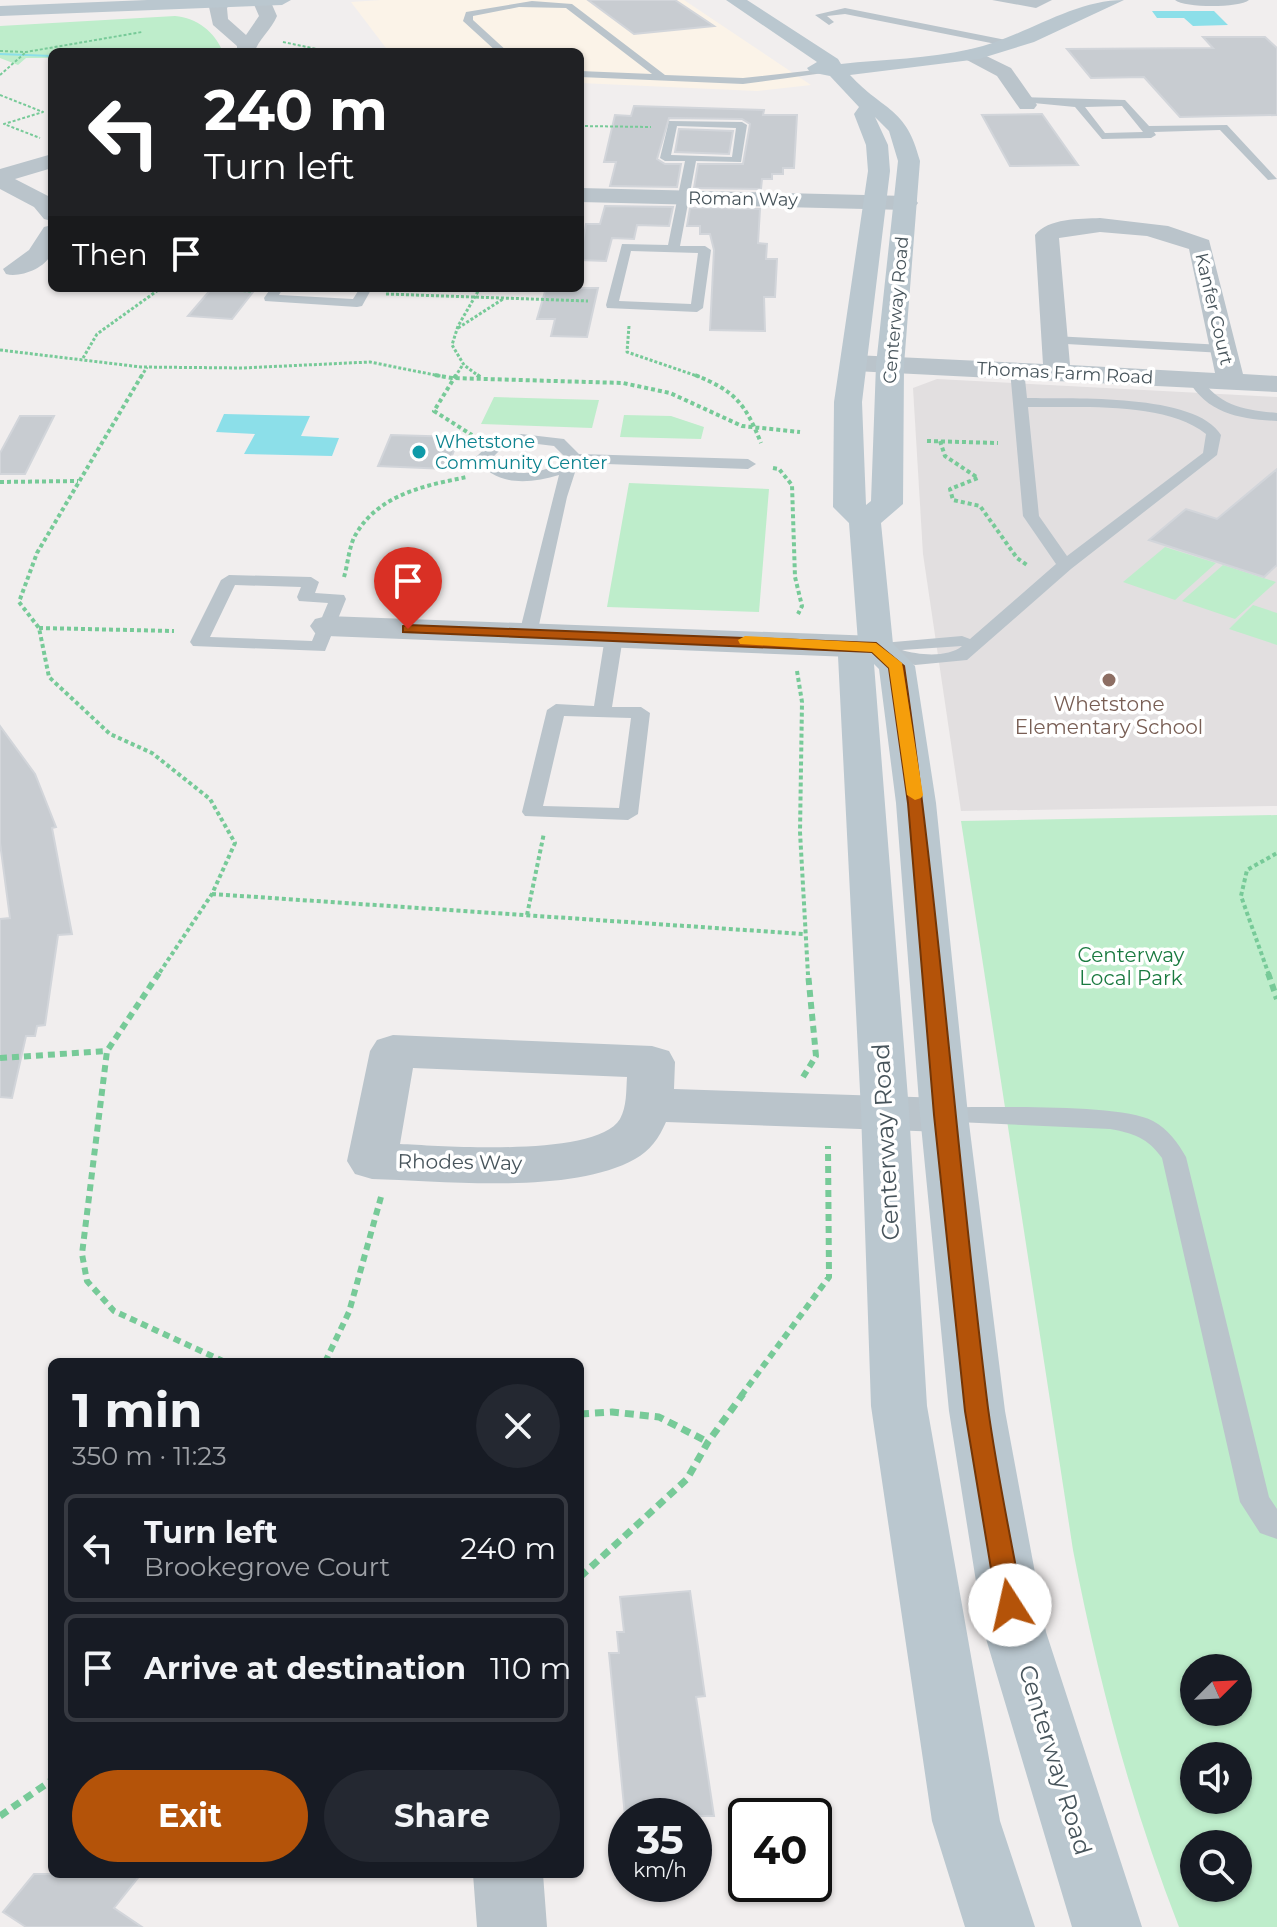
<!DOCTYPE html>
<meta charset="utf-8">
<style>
body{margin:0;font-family:Montserrat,sans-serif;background:#242831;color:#f1f3f6;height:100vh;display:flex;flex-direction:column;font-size:30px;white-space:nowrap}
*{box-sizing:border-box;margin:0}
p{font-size:26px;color:#9ea1a6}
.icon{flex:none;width:44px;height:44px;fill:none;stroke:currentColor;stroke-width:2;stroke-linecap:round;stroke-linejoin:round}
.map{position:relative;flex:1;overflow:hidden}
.details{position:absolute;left:48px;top:1358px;width:536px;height:520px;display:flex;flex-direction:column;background:#171b24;border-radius:12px;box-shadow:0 2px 6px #0004}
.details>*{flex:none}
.hud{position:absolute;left:48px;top:48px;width:536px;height:244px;border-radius:12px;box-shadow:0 2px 6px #0004;background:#202124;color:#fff;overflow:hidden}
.needle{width:52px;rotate:66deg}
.controls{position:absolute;left:1180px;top:1654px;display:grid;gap:16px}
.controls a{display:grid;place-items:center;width:72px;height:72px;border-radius:50%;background:#171b24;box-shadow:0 2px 6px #0004;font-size:40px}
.speed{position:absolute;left:608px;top:1798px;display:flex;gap:16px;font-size:40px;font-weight:700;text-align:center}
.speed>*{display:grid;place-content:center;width:104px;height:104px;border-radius:50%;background:#171b24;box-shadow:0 2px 6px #0004;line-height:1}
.speed small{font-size:20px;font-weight:400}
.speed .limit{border:4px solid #111;border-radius:12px;background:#fff;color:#111}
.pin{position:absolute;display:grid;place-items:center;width:68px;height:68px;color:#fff;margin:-82px -34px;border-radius:50% 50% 50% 0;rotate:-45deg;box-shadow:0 0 8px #0007}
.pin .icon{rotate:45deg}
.me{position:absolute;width:88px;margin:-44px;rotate:350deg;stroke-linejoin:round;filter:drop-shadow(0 0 6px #0008)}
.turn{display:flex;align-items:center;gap:28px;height:168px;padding:0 24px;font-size:36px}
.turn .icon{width:104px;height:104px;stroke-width:2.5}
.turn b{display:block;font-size:56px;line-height:68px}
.then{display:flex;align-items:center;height:76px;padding:0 24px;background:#0003;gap:16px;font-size:30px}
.round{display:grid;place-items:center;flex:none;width:84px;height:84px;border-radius:42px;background:#242831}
.summary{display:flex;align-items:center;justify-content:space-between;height:136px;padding:0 24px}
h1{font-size:48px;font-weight:700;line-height:60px}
.cta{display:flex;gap:16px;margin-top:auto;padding:16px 24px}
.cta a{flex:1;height:92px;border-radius:48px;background:#b45309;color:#fff;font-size:32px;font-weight:700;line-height:92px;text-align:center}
.cta a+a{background:#242831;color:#f1f3f6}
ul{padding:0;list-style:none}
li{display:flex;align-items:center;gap:24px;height:108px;margin:0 16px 12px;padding:0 8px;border:4px solid #363941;border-radius:12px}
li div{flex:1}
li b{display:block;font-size:30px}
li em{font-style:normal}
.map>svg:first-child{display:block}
</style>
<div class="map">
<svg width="1277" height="1927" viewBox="0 0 1277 1927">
<rect width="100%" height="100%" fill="#f1eeee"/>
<path fill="#fbf3e8" d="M381,0h303l127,85 -54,6 -177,-8v-31h-191l-38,-50z"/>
<path fill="#e2dfe0" d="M937,379l340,18v409l-316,5 -38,-257 -10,-166z"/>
<path fill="#beedcb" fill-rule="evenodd" d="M175,16c22,2 39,15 48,36h-171v6h-26l-8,7 -18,-7v-32z
M494,397l105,3 -7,28 -111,-4z
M624,415l47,1 33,11 -3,12 -81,-2z
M629,483l140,6 -10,123 -152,-5z
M1165,547l51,16 -41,37 -52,-18z
M1223,565l53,17 -41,37 -53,-18z
M1253,605l24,8v32l-48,-16z
M1277,815v1112h-98c-48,-123 -81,-248 -106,-377l-112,-729zM1194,1668h44v44h-44zM1194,1756h44v44h-44zM1194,1844h44v44h-44z"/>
<path fill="#8cdfe9" d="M1152,11h62l14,14 -35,1 -9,-8h-27z
M224,414l86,2 -9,20 38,2 -7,18 -88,-2 11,-20 -39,-2z"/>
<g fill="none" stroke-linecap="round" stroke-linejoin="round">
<path fill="#8cdfe9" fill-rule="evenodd" d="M0,53l52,2v2l-52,-2z"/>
</g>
<path fill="#c8ccd1" stroke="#d2d5da" stroke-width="2" d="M588,0h87l39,26 -80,8z
M1203,37h62l12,11v67l-97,2 -36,-40 -53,1 -24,-29 146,-1z
M634,106l130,4 -1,5h34l-3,53h-11v6h-11v5h-10l-1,10 -67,-1 4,-24h45l7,-40 -8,-5 -73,-1 -12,41 8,5h16l-4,23 -67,-1 6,-24h-12l11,-47 16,1z
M1042,114l36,51 -68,1 -28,-51z
M679,129l54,2 -4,23 -54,-2z
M605,206l68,1 -4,19 -32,-1 -3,14 -22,-1 -6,23 -26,-1 6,-36h14z
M690,208l70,1 -2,34 9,1 -1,15h11l-2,38h-11l1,34 -55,-1 4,-80 -4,-16h-10v-8h-13z
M212,288h44l-24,31 -44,-3z
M546,288h52l-11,49 -36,-1 4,-17h-18z
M20,416h34l-29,58h-25v-21z
M391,435l68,2 -12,32 -69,-3z
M1277,469v96l-13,12 -115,-37 37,-31 31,10z
M0,726l35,48 21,53 -4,1 20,106 -14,1 -13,90 -8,1 -2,10h-9l-14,62 -12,-1v-178l10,-1 -10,-75z
M690,1591l15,105 -9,1 18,119h-89l-16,-163h10l-2,-21h7l-4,-35z
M34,1874h107l-27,34 28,19h-116l-23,-15z"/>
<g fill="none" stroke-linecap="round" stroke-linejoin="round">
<path stroke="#77ca98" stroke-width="2" stroke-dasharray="3 2" stroke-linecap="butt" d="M283,42l48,10
M0,51l26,1 116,-20
M0,75l26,-23
M0,95l43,17 -39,12 36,14
M580,126l71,1"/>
<path stroke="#77ca98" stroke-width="3" stroke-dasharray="3 2" stroke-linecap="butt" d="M208,288l43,3
M386,294l202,7
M629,326l-2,26 73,25
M458,328l45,-29
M0,350l141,17 101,1 128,-6 75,15
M83,358l14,-24 64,-46
M141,377l6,-10
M455,377l7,-11
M480,377l-16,-12 -12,-20 6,-19 22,-38"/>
<path stroke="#77ca98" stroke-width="4" stroke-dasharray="4 3" stroke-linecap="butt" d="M142,375l-105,178 -18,49 20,26 10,49 61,57 42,19 58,46 25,44 -23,51 -54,81
M435,375l17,3 171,5 47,10 72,33 58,6
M456,375l-22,36 38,24
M477,375l3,2
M695,375c40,16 50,28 66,68
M927,441l71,2
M940,441l5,15 33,22 -28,11 3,11 27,6 37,52 10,7
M773,468l6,1 13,16 3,92 7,29 -4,8
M0,482l78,-1
M344,577c4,-13 5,-32 12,-43 23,-40 71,-49 111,-57
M39,628l135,3
M797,671l5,31 -2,130 8,143
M212,894l592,40
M527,915l17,-82
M1269,975l-28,-79 6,-26 30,-17"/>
<path stroke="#77ca98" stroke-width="6" stroke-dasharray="7 5" stroke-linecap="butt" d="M159,973l-52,78 -25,203 5,27 27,30 111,51
M1268,973l9,26
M0,1058l107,-7
M803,1077l13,-21 -8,-83
M325,1362l24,-50 32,-115
M741,1396l88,-119 -1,-131"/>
<path stroke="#77ca98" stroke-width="7" stroke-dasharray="9 6" stroke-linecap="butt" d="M580,1414l32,-2 47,5 49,25
M580,1577l107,-98 21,-37 35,-48
M0,1816l52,-36"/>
<path fill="#bac4cb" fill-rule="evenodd" d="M992,0h60l-16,8z
M532,1l40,3 93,71 78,3 90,-10 5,3 -95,13 -163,-7v-6l72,3 -86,-66 -47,-1 -46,9v4l35,32h-11l-34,-31 3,-9z
M845,8l166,33 5,3 -5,3 -166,-33 -18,2 7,6 -5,3 -14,-10z
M1019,97l106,3 24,26 78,-1 50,54 -9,1 -48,-50 -66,2 2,3 -5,3 -49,1 -27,-32 -52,-5 -4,-1zM1122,106l21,26 -38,1 -20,-26z
M669,121l73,1 5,3 -6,37 -45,-1 -16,85h25l6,4 -8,58 -6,4 -90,-4 -1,-3 16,-61 46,1 17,-84h-20l-5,-3zM677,126l59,2 -4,29 -61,-2zM631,251l67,2 -7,51 -72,-3z
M271,288h12l-4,7 74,4 7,-11h12l-10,18 -5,1 -92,-6 -1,-3z
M1054,336l169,9 7,4 -7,4 -174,-10 -2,-3z
M1017,366l7,4 3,28c45,1 169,-5 194,37l-4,20 -146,114 -104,91 -52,5 -44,-13 -3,-4 3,-4 91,-8 8,3 86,-75 -33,-48 -13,-146zM1028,407c51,1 137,-6 178,27l-3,19 -136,103 -28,-40zM962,646c-14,12 -44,9 -60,4z
M1195,376l5,1c19,29 44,33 77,36v8c-37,-2 -69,-7 -89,-41z
M521,434l43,5 15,15 169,5 8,5 -8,5 -170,-6 -11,34 -30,137 -9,5 -9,-5 40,-159c-30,9 -65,12 -83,-18l18,-17zM521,442l33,4 11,11c-17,18 -59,24 -73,1l12,-12z
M229,575l82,2 8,5 -4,11 29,2 2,4 -21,52 -132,-5 -3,-4 31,-62zM235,585l66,2 -4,10 2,4 29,2 -16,38 -102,-4z
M614,632l9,5 -11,70h29l9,6 -12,101 -10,6 -103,-4 -3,-4 25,-102 9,-6 38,2 11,-69zM564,716l67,2 -12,90 -76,-2z
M944,1107c46,1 174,-4 209,14 15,8 25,22 33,36l83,340 8,12v30l-17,-6 -20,-31 -78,-344c-14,-20 -29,-25 -52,-29l-175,-8 -3,-6 3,-6z"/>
<path fill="#bac4cb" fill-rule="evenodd" d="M215,0h18l-6,8 1,11 18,16 13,-19 -7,-16h18l7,16c-5,13 -20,25 -22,36h-18v-6l-24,-21 -4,-18z
M1175,0h74c-10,8 -64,8 -74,0z
M972,49l39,19 26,37 -3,4h-14l-23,-33 -32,-17 -2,-4 2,-4z
M52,154v14l-37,11 35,18 2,24 -8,-2 -10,-12 -34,-18v-20z
M580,188l326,8 8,2 4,5 -4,5 -8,2 -326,-8z
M1100,218l68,8 41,14 34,134 34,2v16l-423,-21 -10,-2 -4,-6 4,-6 10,-2 189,9 -8,-129c13,-17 45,-16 65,-17zM1100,232l47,4 42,13 26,124 -145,-8 -11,-127z
M52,225c0,8 2,20 0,27 -5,16 -32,26 -46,22l-3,-5 26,-19 15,-23z
M327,616l549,20 12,4 6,7 -6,7 -12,4 -549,-22 -12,-3 -5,-7 5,-7z
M393,1035l259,11 17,5 6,11 -1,27 270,9 17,5 7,12 -7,12 -17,5 -278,-10c-7,16 -16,29 -31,37 -64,36 -190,22 -263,20l-17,-5 -8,-13 23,-110 7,-11zM413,1068l214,9c-1,14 0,29 -7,42 -24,39 -177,27 -220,25z
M473,1874h70l4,53h-70z"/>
<path fill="#bac7cf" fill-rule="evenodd" d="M147,0h144l-9,5 -282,11v-10z
M726,0h21l91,59 3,5c43,-5 88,-5 130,-15 52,-11 100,-49 153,-49l-90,42 -55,17 -129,16c34,37 56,31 70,86l-16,204 -1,139 -22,19 12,121 22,22 21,137 32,312 37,296 41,221 96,295h-70l-88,-295 -35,-221 -29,-296 -24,-312 -17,-134 -5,-5 35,447 18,295 73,415 35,106h-70l-33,-106 -61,-415 -10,-295 -23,-455 5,-8 15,-6 -9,-119 -16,-16 1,-105 34,-231 -2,-26 -12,-31 5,-7 -29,-31 -20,-4 -3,-4 10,-6zM875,117l14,14 9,30 -22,204 -5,136 -5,4 -4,-103 28,-231 -2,-26z"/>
</g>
<path fill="#b45309" stroke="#753606" stroke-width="2" d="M408,625l468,18 28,23c36,246 53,495 84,742 9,66 23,131 35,197l-4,8 -9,3 -9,-3 -4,-8 -32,-194 -31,-296 -26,-312 -19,-135 -17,-16 -469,-20v-6z"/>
<path fill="#f59e0b" d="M745,636l131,7 26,20 21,132 -2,3 -6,2 -8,-5 -18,-127 -17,-16 -132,-8 -2,-4z"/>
<circle fill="#0f9aa8" stroke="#fff" stroke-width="3" cx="419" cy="452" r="8"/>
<circle fill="#8d6e63" stroke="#fff" stroke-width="3" cx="1109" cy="680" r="8"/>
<g text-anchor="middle" stroke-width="7" stroke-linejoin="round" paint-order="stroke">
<g font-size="18" fill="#47545b" stroke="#fff">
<text transform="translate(743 199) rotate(1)" y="6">Roman Way</text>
<text transform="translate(1214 309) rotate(77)" y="6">Kanfer Court</text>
<text transform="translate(896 310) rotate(-85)" y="6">Centerway Road</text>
<text transform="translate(1065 373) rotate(3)" y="6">Thomas Farm Road</text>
</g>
<g font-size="18" fill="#0d838f" stroke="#fff" text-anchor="start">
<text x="435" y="448">Whetstone<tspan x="435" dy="21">Community Center</tspan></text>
</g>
<g font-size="20" fill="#785e54" stroke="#fff">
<text x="1109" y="711">Whetstone<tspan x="1109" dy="23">Elementary School</tspan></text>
</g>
<g font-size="20" fill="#1a7a40" stroke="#fff">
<text x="1131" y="962">Centerway<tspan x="1131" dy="23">Local Park</tspan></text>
</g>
<g font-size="20" fill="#47545b" stroke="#fff">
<text transform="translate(460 1162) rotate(1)" y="7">Rhodes Way</text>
</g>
<g font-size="24" fill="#47545b" stroke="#fff">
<text transform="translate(886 1142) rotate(-93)" y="8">Centerway Road</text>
<text transform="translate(1055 1760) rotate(73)" y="8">Centerway Road</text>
</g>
</g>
</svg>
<div class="controls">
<a><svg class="needle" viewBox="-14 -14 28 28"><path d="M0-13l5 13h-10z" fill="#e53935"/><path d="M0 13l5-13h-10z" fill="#9ea1a6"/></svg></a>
<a><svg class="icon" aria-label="sound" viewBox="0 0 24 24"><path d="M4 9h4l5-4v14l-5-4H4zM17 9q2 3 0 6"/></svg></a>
<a><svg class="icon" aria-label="search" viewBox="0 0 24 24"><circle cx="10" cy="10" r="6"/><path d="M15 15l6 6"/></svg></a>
</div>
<div class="speed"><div>35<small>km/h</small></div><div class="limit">40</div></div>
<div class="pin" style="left:408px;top:629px;background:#d93025"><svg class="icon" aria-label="arrive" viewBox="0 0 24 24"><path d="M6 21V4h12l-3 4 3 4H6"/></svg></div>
<svg class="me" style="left:1010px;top:1605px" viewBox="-20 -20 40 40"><circle r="19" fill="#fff"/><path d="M0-13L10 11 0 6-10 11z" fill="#b45309"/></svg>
<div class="hud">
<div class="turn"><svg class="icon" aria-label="left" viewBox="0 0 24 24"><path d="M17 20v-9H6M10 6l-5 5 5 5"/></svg><div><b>240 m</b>Turn left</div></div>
<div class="then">Then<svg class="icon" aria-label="arrive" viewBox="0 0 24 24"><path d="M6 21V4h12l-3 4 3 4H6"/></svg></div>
</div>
<section class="details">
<div class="summary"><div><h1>1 min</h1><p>350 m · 11:23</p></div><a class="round"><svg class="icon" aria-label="close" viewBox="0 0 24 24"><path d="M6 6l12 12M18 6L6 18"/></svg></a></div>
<ul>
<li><svg class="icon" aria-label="left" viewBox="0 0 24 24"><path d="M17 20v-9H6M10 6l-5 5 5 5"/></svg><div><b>Turn left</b><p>Brookegrove Court</p></div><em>240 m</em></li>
<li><svg class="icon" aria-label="arrive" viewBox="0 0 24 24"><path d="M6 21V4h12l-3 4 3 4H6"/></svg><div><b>Arrive at destination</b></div><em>110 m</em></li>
</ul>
<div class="cta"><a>Exit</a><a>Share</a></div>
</section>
</div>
